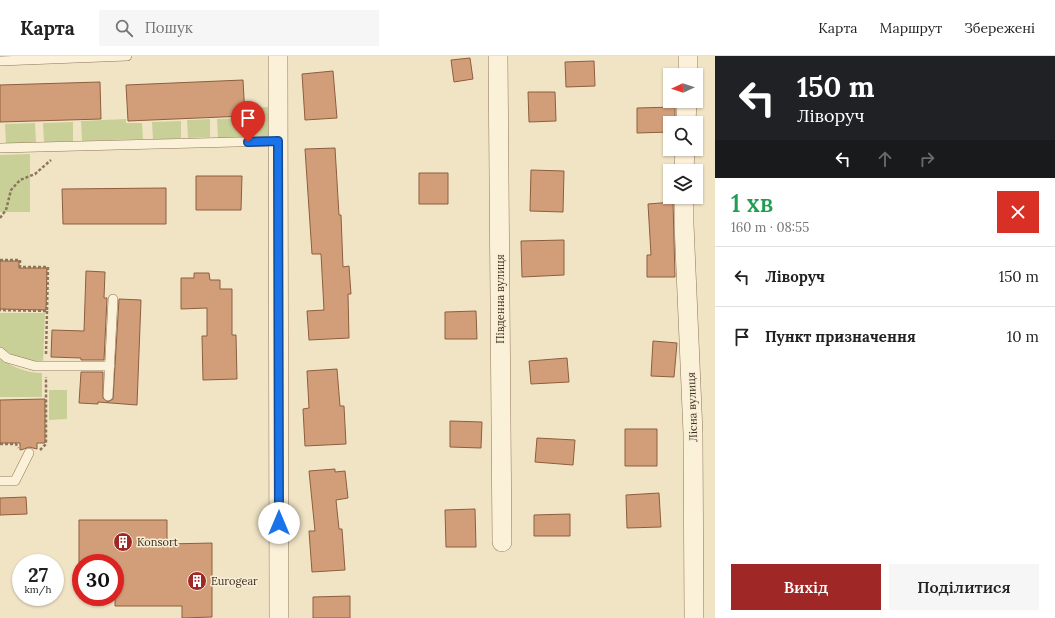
<!DOCTYPE html>
<html lang="uk">
<meta charset="utf-8">
<style>
body{margin:0;font-family:Lora,serif;background:#f6f6f6;color:#222;height:100vh;display:flex;flex-direction:column;font-size:15px;white-space:nowrap}
*{box-sizing:border-box;margin:0}
p{font-size:13px;color:#767676}
.icon{flex:none;width:22px;height:22px;fill:none;stroke:currentColor;stroke-width:2;stroke-linecap:round;stroke-linejoin:round}
.map{position:relative;flex:1;overflow:hidden}
.details{display:flex;flex-direction:column;background:#fff;width:340px}
.details>*{flex:none}
.guide{background:#202124;color:#fff;overflow:hidden}
.needle{width:26px;rotate:266deg}
.tools{position:absolute;left:663px;top:12px;display:grid;gap:8px}
.tools a{display:grid;place-items:center;width:40px;height:40px;border-radius:0px;background:#fff;box-shadow:0 1px 3px #0004;font-size:20px}
.speed{position:absolute;left:12px;top:498px;display:flex;gap:8px;font-size:20px;font-weight:700;text-align:center}
.speed>*{display:grid;place-content:center;width:52px;height:52px;border-radius:50%;background:#fff;box-shadow:0 1px 3px #0004;line-height:1}
.speed small{font-size:10px;font-weight:400}
.speed .limit{border:6px solid #d22;background:#fff;color:#111}
.pin{position:absolute;display:grid;place-items:center;width:34px;height:34px;color:#fff;margin:-41px -17px;border-radius:50% 50% 50% 0;rotate:-45deg;box-shadow:0 0 4px #0007}
.pin .icon{rotate:45deg}
.me{position:absolute;width:44px;margin:-22px;rotate:0deg;stroke-linejoin:round;filter:drop-shadow(0 0 3px #0008)}
.turn{display:flex;align-items:center;gap:14px;height:84px;padding:0 16px;font-size:18px}
.turn .icon{width:52px;height:52px;stroke-width:2.5}
.turn b{display:block;font-size:28px;line-height:34px}
.lanes{display:flex;align-items:center;height:38px;padding:0 16px;background:#0003;justify-content:center;gap:20px;direction:ltr}
.lanes .off{opacity:.35}
.round{display:grid;place-items:center;flex:none;width:42px;height:42px;border-radius:0px;background:#f6f6f6}
.summary{display:flex;align-items:center;justify-content:space-between;height:68px;padding:0 16px}
h1{font-size:24px;font-weight:600;line-height:30px;color:#1e9e55}
.button{display:flex;gap:8px;margin-top:auto;padding:8px 16px}
.button a{flex:1;height:46px;border-radius:0px;background:#9f2726;color:#fff;font-size:16px;font-weight:600;line-height:46px;text-align:center}
.button a+a{background:#f6f6f6;color:#222}
ul{padding:0;list-style:none}
li{display:flex;align-items:center;gap:12px;height:60px;padding:0 16px;border-top:1px solid #e0e0e0}
li div{flex:1}
li b{display:block;font-size:15px}
li em{font-style:normal}
header{display:flex;align-items:center;gap:24px;box-sizing:border-box;height:56px;padding:0 20px;background:#fff;border-bottom:1px solid #e0e0e0}
header strong{font-size:19px}
nav{display:flex;gap:22px;margin-inline-start:auto;font-size:14px}
.search{width:280px;height:36px;background:#f6f6f6;display:flex;align-items:center;gap:10px;box-sizing:border-box;padding:0 14px;border-radius:0px;color:#767676;font-size:15px}
main{display:flex;flex:1;min-height:0}
.map>svg:first-child{display:block}
</style>
<header>
<strong>Карта</strong>
<div class="search"><svg class="icon" aria-label="search" viewBox="0 0 24 24"><circle cx="10" cy="10" r="6"/><path d="M15 15l6 6"/></svg>Пошук</div>
<nav><a>Карта</a><a>Маршрут</a><a>Збережені</a></nav>
</header>
<main>
<div class="map">
<svg width="715" height="562" viewBox="0 0 715 562">
<rect width="100%" height="100%" fill="#f1e4c5"/>
<path fill="#c8d098" d="M268,51l1,29 -51,2 -1,-19 30,-1v-10z
M126,63v4h16l1,16 -61,2 -1,-20z
M210,63v18l-22,1 -1,-18z
M181,65v17l-28,2 -1,-18z
M73,66v19l-29,1 -1,-19z
M35,67l1,19 -30,2 -1,-20z
M30,98v58h-30v-57z
M0,257h45l-2,50 -26,-5 -17,-11z
M0,303c13,8 27,14 42,14v24h-42z
M49,334h18v29l-18,1z"/>
<path fill="#d19e79" stroke="#8d5e3e" d="M470,2l3,21 -19,3 -3,-22z
M594,5l1,25 -29,1 -1,-25z
M333,15l4,47 -32,2 -3,-46z
M243,24l2,36 -117,5 -2,-36z
M100,26l1,37 -101,3v-37z
M528,36h27l1,29 -27,1z
M675,51v16h-5v9l-33,1v-25z
M335,92l4,67h2l2,52 6,-1 2,28h-3l1,44 -40,2 -2,-29 17,-1 -3,-56h-9l-7,-105z
M531,114l33,1 -1,41 -33,-1z
M419,117h29v31h-29z
M196,120h46l-1,34h-45z
M166,132v36h-103l-1,-35z
M673,146l2,75h-28v-22h4l-3,-51z
M564,184v35l-42,2 -1,-36z
M0,205h19v7h28l-1,42 -46,-1z
M86,215l19,1 -1,26h3l-3,62h-23v-2l-30,-1 1,-27 32,1z
M194,217h15l1,7h10v9h12v46h4l1,44 -34,1 -1,-44h5v-28l-26,1v-31h13z
M119,243l22,1 -4,105 -39,-3v2l-19,-1 2,-31h22v26l5,4 5,-3z
M476,255l1,28h-32v-27z
M653,285l24,2 -3,34 -23,-1z
M567,302l2,24 -38,2 -2,-23z
M337,313l3,37h4l2,38 -41,2 -2,-37 6,-1 -2,-37z
M45,343v44h-8v6l-8,-2 -5,2 -4,1v-7h-20v-43z
M450,365l32,1 -1,26 -31,-1z
M625,373h32v37h-32z
M537,382l38,2 -2,25 -38,-3z
M335,413v3l10,-1 3,27 -12,2 3,29h3l3,41 -33,2 -3,-41h6l-6,-60z
M659,437l2,34 -34,1 -1,-33z
M26,441l1,17 -27,1v-17z
M475,453l1,38h-30l-1,-37z
M570,458v22h-36v-21z
M79,464h88v24l45,-1v74l-30,1v-12h-67v-43h-36z
M350,540v22h-37v-21z"/>
<g fill="none" stroke-linecap="round" stroke-linejoin="round">
<g stroke="#8d755a" stroke-width="10">
<path id="lane" d="M0,5l127,-5
M0,92l278,-7
M0,296l7,6 28,8h75
M108,340l5,-97
M0,425h15l14,-28"/>
</g>
<g stroke="#8d755a" stroke-width="20">
<path id="street" d="M278,0l1,562
M498,0l4,486
M688,19v-19
M686,67l1,-22
M684,115l1,-22
M684,141v27l9,209 1,185"/>
</g>
<path stroke="#8d755a" stroke-width="2.5" stroke-dasharray="3 2" stroke-linecap="butt" d="M0,162l6,-8 5,-20 9,-10 15,-6 16,-14
M0,204h20v7h28l-1,44 -47,-1
M46,298l1,-43
M0,388h16l2,4
M40,394l6,-6v-67"/>
<use href="#lane" stroke="#fbf1d9" stroke-width="9"/>
<use href="#street" stroke="#fbf1d9" stroke-width="19"/>
</g>
<g fill="none" stroke-linecap="round" stroke-linejoin="round">
<g stroke="#114b97" stroke-width="10">
<path id="route" d="M248,86l30,-1 1,382"/>
</g>
<use href="#route" stroke="#1a73e8" stroke-width="7"/>
</g>
<defs>
<g id="building-disc" transform="scale(1)"><circle r="9.5" fill="#9f2726" stroke="#f8eed5"/><path d="M-4-6H4V6H1V3H-1V6H-4ZM-2.5-4.3h1.7v1.8h-1.7ZM.8-4.3h1.7v1.8H.8ZM-2.5-1h1.7V.8h-1.7ZM.8-1h1.7V.8H.8Z" fill="#fff"/></g>
</defs>
<g fill-rule="evenodd">
<use href="#building-disc" x="123" y="486"/>
<use href="#building-disc" x="197" y="525"/>
</g>
<g text-anchor="middle" stroke-width="3" stroke-linejoin="round" paint-order="stroke">
<g font-size="11" fill="#3c2d1e" stroke="#f8eed5">
<text transform="translate(500 243) rotate(-90)" y="4">Південна вулиця</text>
<text transform="translate(692 351) rotate(-92)" y="4">Лісна вулиця</text>
</g>
<g font-size="11" fill="#3c2d1e" stroke="#f8eed5" text-anchor="start">
<text x="137" y="490">Konsort</text>
<text x="211" y="529">Eurogear</text>
</g>
</g>
</svg>
<div class="tools">
<a><svg class="needle" viewBox="-14 -14 28 28"><path d="M0-13l5 13h-10z" fill="#e53935"/><path d="M0 13l5-13h-10z" fill="#767676"/></svg></a>
<a><svg class="icon" aria-label="search" viewBox="0 0 24 24"><circle cx="10" cy="10" r="6"/><path d="M15 15l6 6"/></svg></a>
<a><svg class="icon" aria-label="layers" viewBox="0 0 24 24"><path d="M12 4l9 5-9 5-9-5zM3 14l9 5 9-5"/></svg></a>
</div>
<div class="speed"><div>27<small>km/h</small></div><div class="limit">30</div></div>
<div class="pin" style="left:248px;top:86px;background:#d93025"><svg class="icon" aria-label="arrive" viewBox="0 0 24 24"><path d="M6 21V4h12l-3 4 3 4H6"/></svg></div>
<svg class="me" style="left:279px;top:467px" viewBox="-20 -20 40 40"><circle r="19" fill="#fff"/><path d="M0-13L10 11 0 6-10 11z" fill="#1a73e8"/></svg>
</div>
<section class="details">
<div class="guide">
<div class="turn"><svg class="icon" aria-label="left" viewBox="0 0 24 24"><path d="M17 20v-9H6M10 6l-5 5 5 5"/></svg><div><b>150 m</b>Ліворуч</div></div>
<div class="lanes"><svg class="icon" aria-label="left" viewBox="0 0 24 24"><path d="M17 20v-9H6M10 6l-5 5 5 5"/></svg><svg class="icon off" aria-label="ahead" viewBox="0 0 24 24"><path d="M12 20V5M6 11l6-6 6 6"/></svg><svg class="icon off" aria-label="right" viewBox="0 0 24 24"><path d="M7 20v-9h11M14 6l5 5-5 5"/></svg></div>
</div>
<div class="summary"><div><h1>1 хв</h1><p>160 m · 08:55</p></div><a class="round" style="background:#d93025;color:#fff"><svg class="icon" aria-label="close" viewBox="0 0 24 24"><path d="M6 6l12 12M18 6L6 18"/></svg></a></div>
<ul>
<li><svg class="icon" aria-label="left" viewBox="0 0 24 24"><path d="M17 20v-9H6M10 6l-5 5 5 5"/></svg><div><b>Ліворуч</b></div><em>150 m</em></li>
<li><svg class="icon" aria-label="arrive" viewBox="0 0 24 24"><path d="M6 21V4h12l-3 4 3 4H6"/></svg><div><b>Пункт призначення</b></div><em>10 m</em></li>
</ul>
<div class="button"><a>Вихід</a><a>Поділитися</a></div>
</section>
</main>
